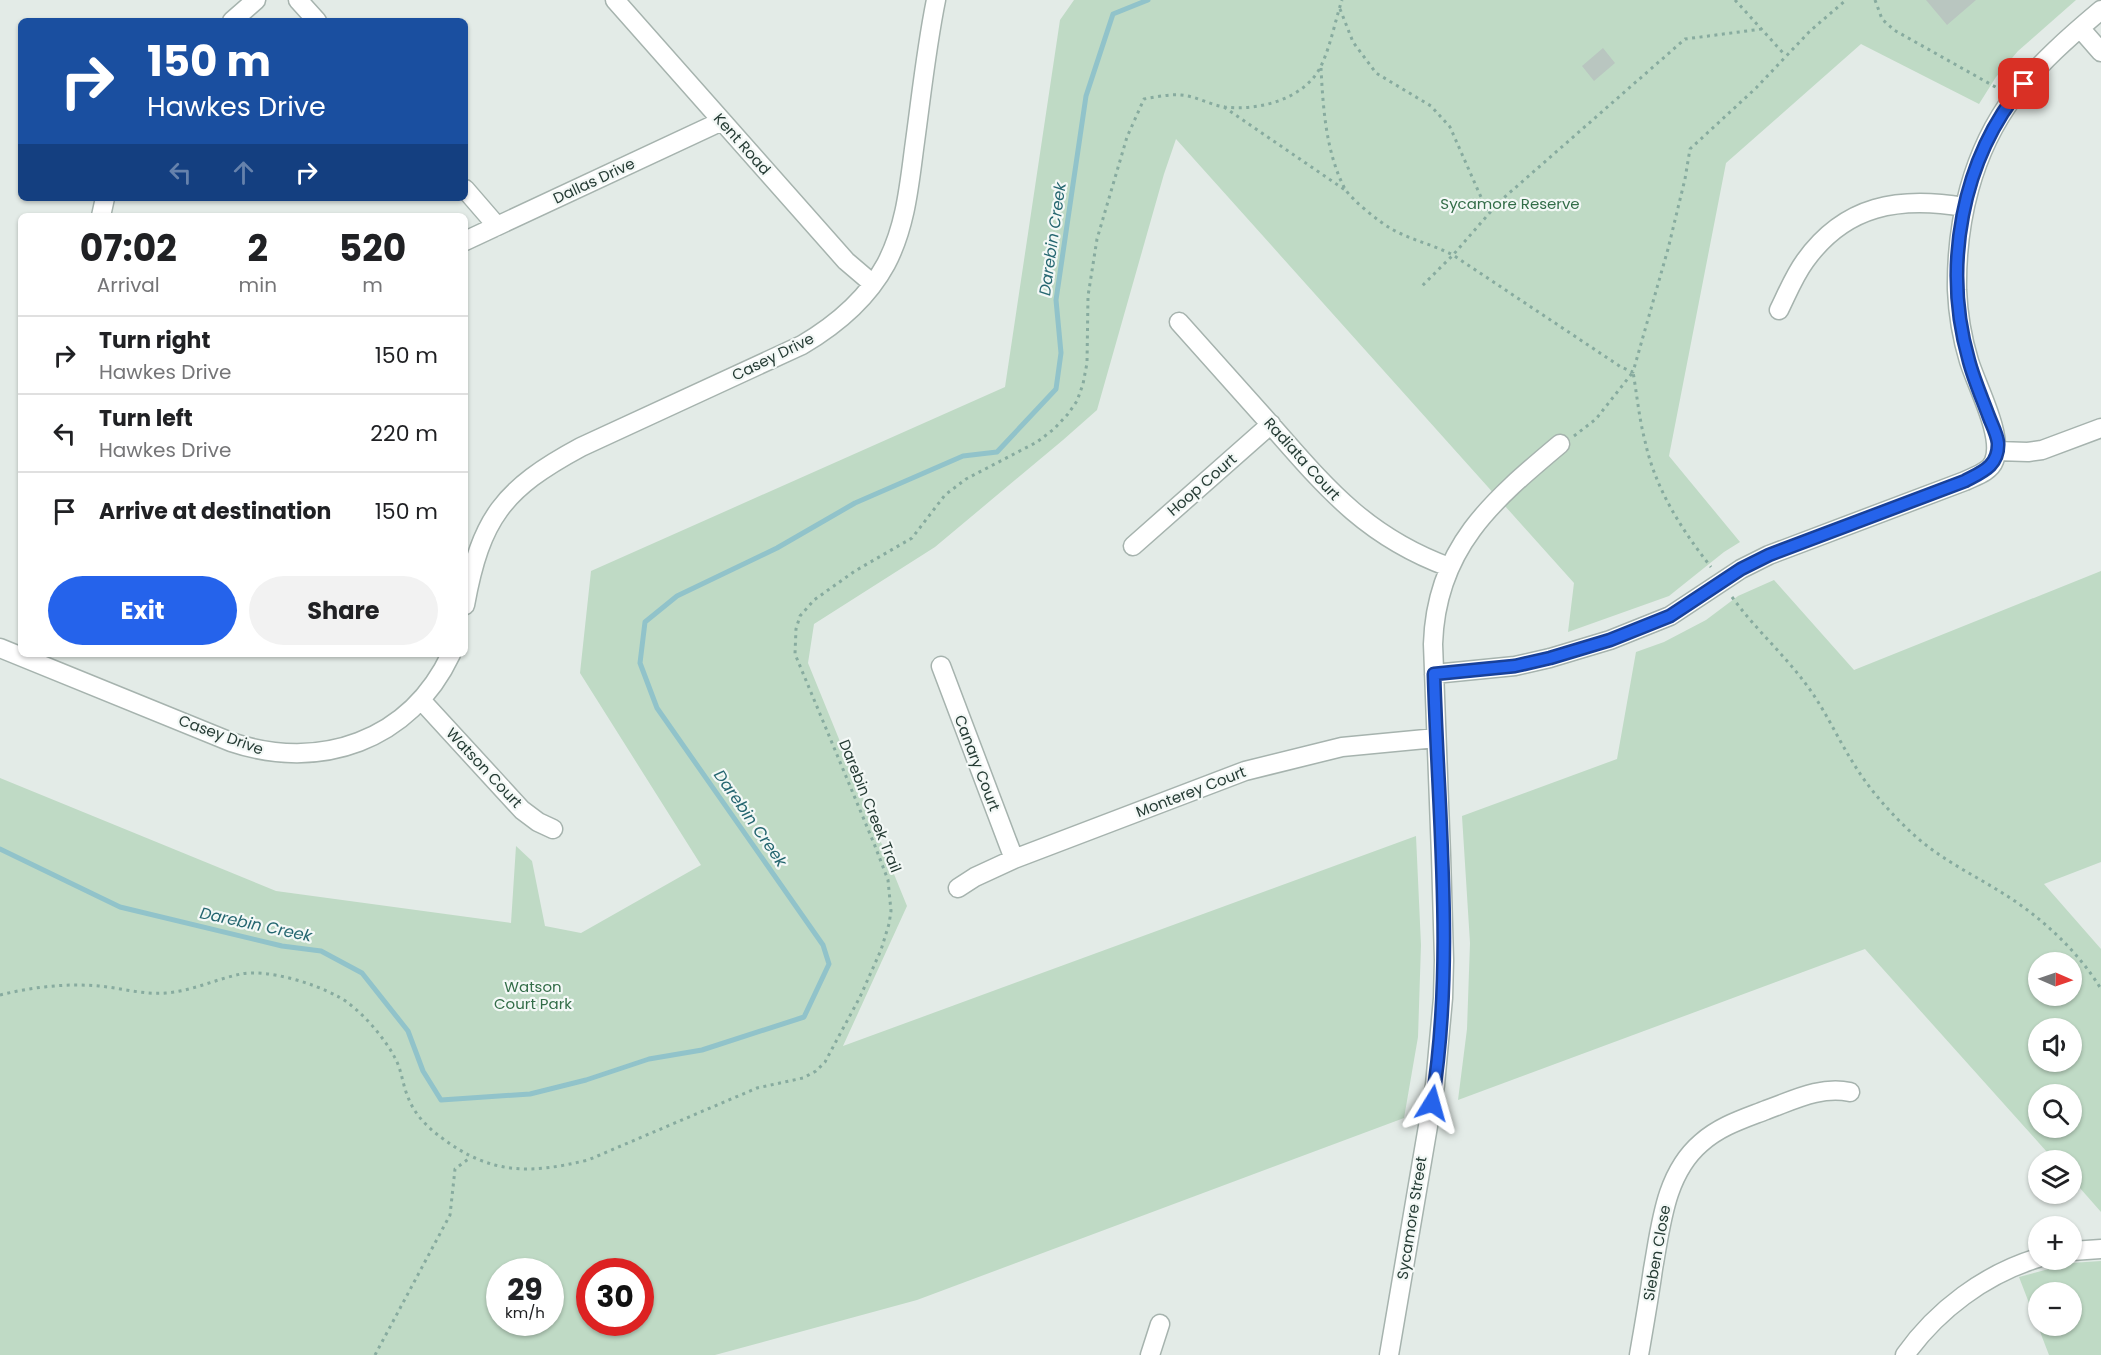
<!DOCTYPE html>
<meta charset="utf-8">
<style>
body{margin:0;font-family:Poppins,sans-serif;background:#f2f2f2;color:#202124;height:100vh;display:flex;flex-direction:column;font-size:22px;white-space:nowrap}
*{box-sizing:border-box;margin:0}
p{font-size:20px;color:#757577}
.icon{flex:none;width:33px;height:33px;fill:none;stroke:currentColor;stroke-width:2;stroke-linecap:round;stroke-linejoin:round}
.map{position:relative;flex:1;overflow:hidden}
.details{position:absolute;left:18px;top:213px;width:450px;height:444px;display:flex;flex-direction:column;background:#fff;border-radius:9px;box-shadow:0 2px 4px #0004}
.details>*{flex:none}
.guide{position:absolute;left:18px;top:18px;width:450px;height:183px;border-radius:9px;box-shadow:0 2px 4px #0004;background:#1a4fa0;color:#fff;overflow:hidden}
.needle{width:39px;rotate:92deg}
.controls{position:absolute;left:2028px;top:952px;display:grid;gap:12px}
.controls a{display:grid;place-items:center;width:54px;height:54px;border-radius:50%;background:#fff;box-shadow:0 2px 4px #0004;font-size:30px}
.speed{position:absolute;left:486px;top:1258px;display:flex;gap:12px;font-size:30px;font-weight:700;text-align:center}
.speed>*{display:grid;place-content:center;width:78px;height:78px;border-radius:50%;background:#fff;box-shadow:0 2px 4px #0004;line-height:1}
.speed small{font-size:15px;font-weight:400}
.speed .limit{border:9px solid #d22;background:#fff;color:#111}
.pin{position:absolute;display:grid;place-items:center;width:51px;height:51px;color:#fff;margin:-26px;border-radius:12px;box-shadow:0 3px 9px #0006}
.me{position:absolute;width:66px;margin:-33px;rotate:8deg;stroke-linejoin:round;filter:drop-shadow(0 0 4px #0008)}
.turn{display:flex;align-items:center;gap:21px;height:126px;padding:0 30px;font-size:27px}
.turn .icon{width:78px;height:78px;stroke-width:2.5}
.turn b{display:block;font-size:42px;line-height:51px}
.lanes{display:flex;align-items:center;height:57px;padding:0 30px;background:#0003;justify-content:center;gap:30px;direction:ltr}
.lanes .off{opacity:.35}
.eta{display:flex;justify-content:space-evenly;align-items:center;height:102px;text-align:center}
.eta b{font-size:36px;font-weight:700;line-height:42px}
.cta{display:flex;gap:12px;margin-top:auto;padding:12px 30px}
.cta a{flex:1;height:69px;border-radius:36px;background:#2563eb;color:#fff;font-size:24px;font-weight:700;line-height:69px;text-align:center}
.cta a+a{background:#f2f2f2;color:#202124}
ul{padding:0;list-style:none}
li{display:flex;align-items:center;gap:18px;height:78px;padding:0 30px;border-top:2px solid #e0e0e0}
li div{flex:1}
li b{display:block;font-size:22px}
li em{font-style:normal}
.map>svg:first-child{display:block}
</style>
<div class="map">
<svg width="2101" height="1355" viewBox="0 0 2101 1355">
<rect width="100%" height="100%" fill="#e3ebe7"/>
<path fill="#bfdac5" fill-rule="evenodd" d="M1074,0h1002l-58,51 -22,26 -17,27 -118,-60 -135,119 -57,293 71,86 -16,10 -55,44 -101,36 6,-49 -398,-444 -12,35 -67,236 -34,30 -128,107 -121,77 -6,39 99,243 -64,140 573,-210 5,109 -3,92 -14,81 -487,182 -202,55h-715v-577l276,113 235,32 5,-77 16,15 13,65 36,7 120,-68 -121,-192 11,-102 414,-184 55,-367zM500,1272h50v51h-50zM590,1272h50v51h-50z
M2101,571v291l-57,22 57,65v263l-29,-33v-18h-17l-190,-212 -407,151 9,-71 3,-86 -8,-127 155,-57 19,-107 28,-10 42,-22 32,-24 36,-16 80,90zM2038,963h34v33h-34zM2038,1029h34v33h-34zM2038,1095h34v33h-34z
M2101,1261v94h-52l-30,-78 52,-14zM2038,1293h34v33h-34z"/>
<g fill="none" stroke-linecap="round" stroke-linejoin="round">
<path stroke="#91c3ca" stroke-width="5" d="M0,849l120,58 162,39 39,5 41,22 46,58 15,40 18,29 89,-6 56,-14 63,-21 53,-9 102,-33 25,-53 -6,-19 -166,-237 -17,-45 5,-41 32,-26 100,-48 78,-45 108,-47 34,-4 59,-63 5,-36 -5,-53 30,-204 27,-82 35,-14"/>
</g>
<path fill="#b9c6c0" d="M1926,0h50l-29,25z
M1603,48l12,15 -21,18 -12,-15z"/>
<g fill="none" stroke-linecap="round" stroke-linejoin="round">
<g stroke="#a6b3ae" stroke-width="21">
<path id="minor" d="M298,0l19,21
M615,0l231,261 27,23
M232,21l24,-21
M2080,28l21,24
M465,189l32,37
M101,216l4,-18
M465,241l257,-120
M1779,310c8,-16 15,-34 26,-49 40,-56 94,-65 159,-54
M1179,322c31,35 62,69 92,103 56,64 96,112 178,142
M1997,451l31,1 14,-2 59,-22
M1133,546l138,-122
M465,605c16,-87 38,-116 116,-158l221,-102c34,-20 65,-46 84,-81 19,-36 23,-76 28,-115 7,-50 12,-100 22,-149
M0,648l231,94c89,30 179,-1 220,-88
M941,666l73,193
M1434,674l81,-8 35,-8 60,-18 60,-24 71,-47 28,-14 196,-74c10,-5 25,-9 29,-20 10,-25 -17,-74 -25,-100 -7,-23 -11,-47 -12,-71 -1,-68 15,-138 57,-194 24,-32 56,-60 87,-86
M421,700l101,110 16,12 15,7
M958,888l17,-11 39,-18 231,-88 97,-24 94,-9
M2072,1251l29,-2
M1150,1355l10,-31
M1389,1355l46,-270 8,-87 1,-38 -3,-105 -8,-211c3,-96 59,-143 127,-200
M1639,1355c5,-29 10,-57 14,-86 8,-44 12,-95 48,-126 19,-17 42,-24 65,-33 28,-10 54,-24 84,-18
M1905,1355c32,-45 80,-81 133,-97"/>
</g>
<path stroke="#87ab9f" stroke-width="3" stroke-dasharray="3 4.5" stroke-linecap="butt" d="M1735,0l50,55
M1875,0l7,19 12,11 105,59
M1340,9l13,33 23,31 55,33 19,21 38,86
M1762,29l-77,10 -186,163 -46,53 168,112 12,5 35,-123 17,-70 5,-30 66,-61 54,-57 36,-31
M1321,68c2,40 5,85 24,121 7,11 33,32 45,39 20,12 42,16 63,27l-33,33
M1224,107l121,83
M1574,436l22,-17 37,-47c4,23 6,46 12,69 10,47 36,88 66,126
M1732,597c23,32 53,58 76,90 17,23 29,50 44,74 16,27 38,52 61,73 27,25 61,41 91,60 37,23 74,57 97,95
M0,995c32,-8 66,-12 99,-9 22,2 45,9 67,7 26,-2 50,-14 75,-19 27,-5 72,9 96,22 22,11 50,44 60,66 5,11 6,24 11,35 6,17 20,31 34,41 49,37 88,36 146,22l169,-72 46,-10 13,-7 9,-9 15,-28 20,-37 21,-47 8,-26 2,-13 -3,-31 -13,-34 -80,-192 1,-25 4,-13 14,-16 41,-29 57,-33 33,-43 21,-16 71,-37 17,-13 14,-15 9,-13 6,-17 4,-21 1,-67 9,-57 30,-102 17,-38c12,-2 25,-5 37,-4 15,1 29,10 44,12 34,4 80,-8 96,-41 10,-21 14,-45 21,-66
M375,1355l75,-140 5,-46 16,-12"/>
<use href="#minor" stroke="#fff" stroke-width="18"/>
</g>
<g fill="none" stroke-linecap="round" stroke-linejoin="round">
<g stroke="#184099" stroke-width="15">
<path id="route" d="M1432,1103c23,-142 6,-287 2,-429l81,-8 35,-8 60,-18 60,-24 71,-47 28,-14 196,-74c17,-9 34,-15 33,-38 -1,-9 -6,-18 -9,-26 -7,-19 -15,-37 -20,-56 -27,-94 -8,-202 55,-277"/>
</g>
<use href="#route" stroke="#2563eb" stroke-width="10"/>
</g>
<g text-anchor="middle" stroke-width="4.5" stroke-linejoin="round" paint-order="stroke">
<g font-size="15" fill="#253b34" stroke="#f3f8f6">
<text transform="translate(742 144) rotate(48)" y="5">Kent Road</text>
<text transform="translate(594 181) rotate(-25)" y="5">Dallas Drive</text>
<text transform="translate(773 357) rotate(-26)" y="5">Casey Drive</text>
<text transform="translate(1302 459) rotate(48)" y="5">Radiata Court</text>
<text transform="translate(1202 485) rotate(-41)" y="5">Hoop Court</text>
<text transform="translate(221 735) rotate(20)" y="5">Casey Drive</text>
<text transform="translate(977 763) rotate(69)" y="5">Canary Court</text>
<text transform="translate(484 768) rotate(47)" y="5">Watson Court</text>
<text transform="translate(1191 792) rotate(-21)" y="5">Monterey Court</text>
<text transform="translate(870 806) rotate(68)" y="5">Darebin Creek Trail</text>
<text transform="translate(1412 1218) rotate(-81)" y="5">Sycamore Street</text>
<text transform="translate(1657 1253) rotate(-80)" y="5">Sieben Close</text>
</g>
<g font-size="15" fill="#336d48" stroke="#f3f8f6">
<text x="1510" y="209">Sycamore Reserve</text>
<text x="533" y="992">Watson<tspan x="533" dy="17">Court Park</tspan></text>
</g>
<g font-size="16" font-style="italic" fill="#256670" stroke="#f3f8f6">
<text transform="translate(1052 239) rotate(-82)" y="6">Darebin Creek</text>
<text transform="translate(751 818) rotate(55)" y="6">Darebin Creek</text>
<text transform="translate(256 924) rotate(12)" y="6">Darebin Creek</text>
</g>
</g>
</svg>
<div class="controls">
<a><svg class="needle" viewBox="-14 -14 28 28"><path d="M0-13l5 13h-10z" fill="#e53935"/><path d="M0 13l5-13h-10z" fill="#757577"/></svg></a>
<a><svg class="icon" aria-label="sound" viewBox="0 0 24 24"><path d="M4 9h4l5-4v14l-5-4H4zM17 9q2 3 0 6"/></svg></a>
<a><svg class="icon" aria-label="search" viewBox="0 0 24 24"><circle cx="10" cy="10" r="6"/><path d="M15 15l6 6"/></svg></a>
<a><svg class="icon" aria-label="layers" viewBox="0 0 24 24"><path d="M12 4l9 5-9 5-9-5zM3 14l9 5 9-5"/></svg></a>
<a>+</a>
<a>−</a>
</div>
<div class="speed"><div>29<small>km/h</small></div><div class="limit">30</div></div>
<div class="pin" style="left:2024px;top:84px;background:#d93025"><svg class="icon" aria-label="arrive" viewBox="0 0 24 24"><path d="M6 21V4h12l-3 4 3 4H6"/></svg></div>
<svg class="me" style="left:1432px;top:1103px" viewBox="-20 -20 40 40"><path d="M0-17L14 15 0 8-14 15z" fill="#2563eb" stroke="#fff" stroke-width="4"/></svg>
<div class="guide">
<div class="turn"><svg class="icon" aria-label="right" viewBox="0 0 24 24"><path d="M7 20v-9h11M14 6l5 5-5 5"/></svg><div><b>150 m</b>Hawkes Drive</div></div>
<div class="lanes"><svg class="icon off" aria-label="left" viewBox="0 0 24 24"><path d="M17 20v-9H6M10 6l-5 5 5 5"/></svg><svg class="icon off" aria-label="ahead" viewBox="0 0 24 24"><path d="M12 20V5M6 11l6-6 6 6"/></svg><svg class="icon" aria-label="right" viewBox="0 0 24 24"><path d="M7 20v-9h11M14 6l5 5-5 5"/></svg></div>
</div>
<section class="details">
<div class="eta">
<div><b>07:02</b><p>Arrival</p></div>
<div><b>2</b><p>min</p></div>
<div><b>520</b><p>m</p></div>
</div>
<ul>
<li><svg class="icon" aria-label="right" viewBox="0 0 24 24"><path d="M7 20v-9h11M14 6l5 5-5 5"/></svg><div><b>Turn right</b><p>Hawkes Drive</p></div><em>150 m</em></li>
<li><svg class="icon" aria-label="left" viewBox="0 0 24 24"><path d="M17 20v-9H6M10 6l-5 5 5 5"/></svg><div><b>Turn left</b><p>Hawkes Drive</p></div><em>220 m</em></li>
<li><svg class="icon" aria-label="arrive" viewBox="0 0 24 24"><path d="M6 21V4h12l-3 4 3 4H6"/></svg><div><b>Arrive at destination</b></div><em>150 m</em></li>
</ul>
<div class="cta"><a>Exit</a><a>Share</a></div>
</section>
</div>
